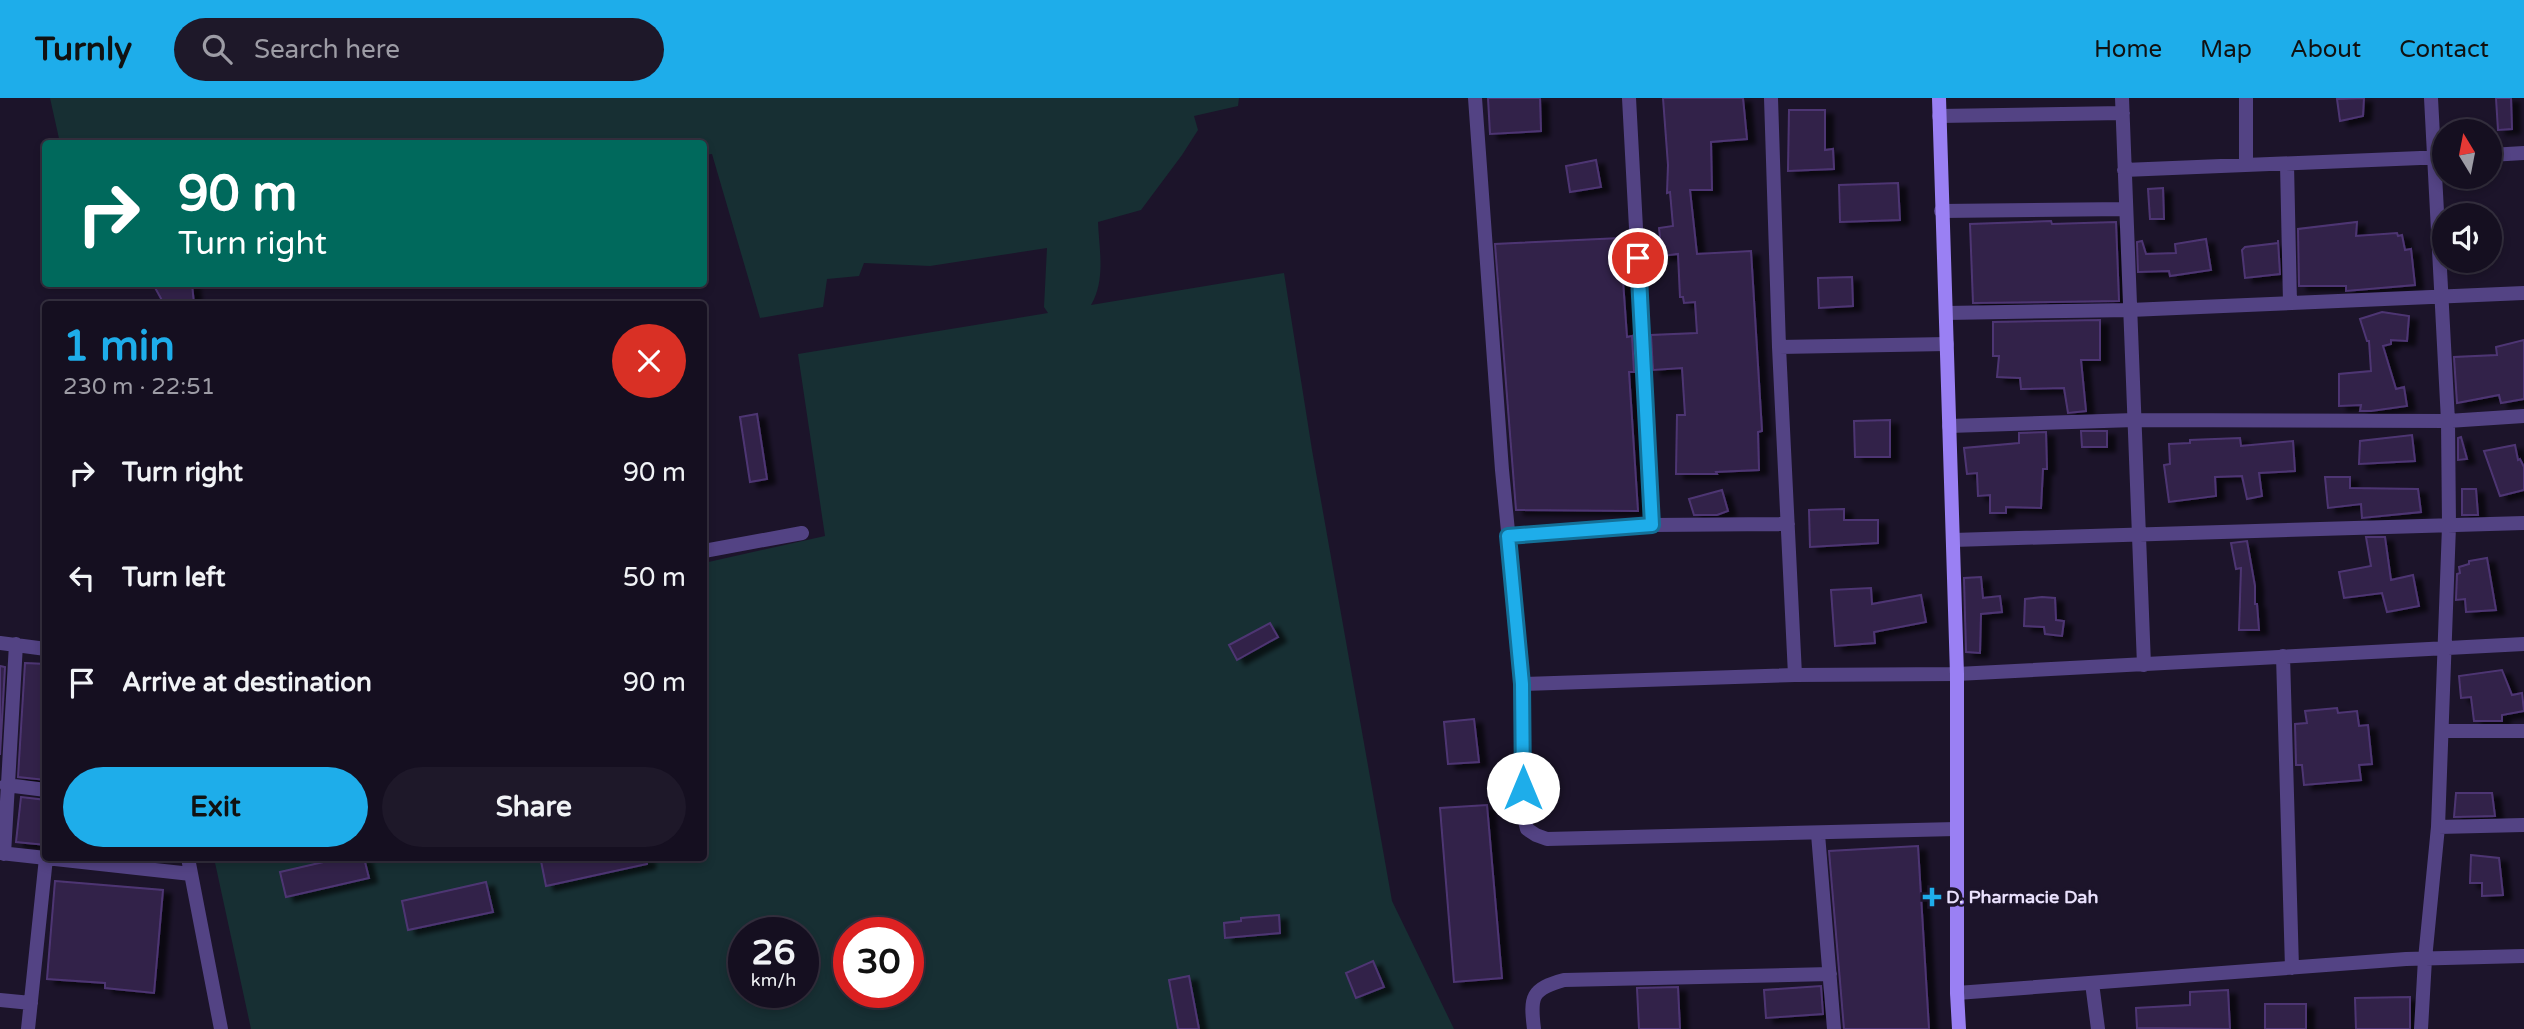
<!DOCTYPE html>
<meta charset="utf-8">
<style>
body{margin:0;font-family:"Varela Round",sans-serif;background:#1e1829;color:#f1f3f6;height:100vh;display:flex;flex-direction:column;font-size:26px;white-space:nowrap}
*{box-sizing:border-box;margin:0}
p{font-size:23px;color:#9d9ca5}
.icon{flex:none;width:38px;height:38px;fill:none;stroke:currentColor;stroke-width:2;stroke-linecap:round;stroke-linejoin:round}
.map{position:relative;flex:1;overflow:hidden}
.panel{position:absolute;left:42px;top:203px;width:665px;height:560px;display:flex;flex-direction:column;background:#150f20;border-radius:7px;box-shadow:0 4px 10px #0003,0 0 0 2px #342f3e}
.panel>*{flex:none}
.hud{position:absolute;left:42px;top:42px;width:665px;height:147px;border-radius:7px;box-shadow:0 4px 10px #0003,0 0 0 2px #342f3e;background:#00695c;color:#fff;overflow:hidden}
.needle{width:46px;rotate:350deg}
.fabs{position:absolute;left:2432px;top:21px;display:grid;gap:14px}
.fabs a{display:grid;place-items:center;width:70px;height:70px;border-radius:50%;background:#150f20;box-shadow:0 4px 10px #0003,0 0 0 2px #342f3e;font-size:35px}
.speed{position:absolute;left:728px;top:819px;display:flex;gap:14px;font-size:35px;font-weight:700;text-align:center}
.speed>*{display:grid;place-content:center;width:91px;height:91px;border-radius:50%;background:#150f20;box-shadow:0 4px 10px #0003,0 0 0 2px #342f3e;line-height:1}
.speed small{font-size:18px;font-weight:400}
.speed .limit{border:10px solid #d22;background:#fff;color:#111}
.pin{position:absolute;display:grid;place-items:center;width:60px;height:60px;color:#fff;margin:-30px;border:4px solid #fff;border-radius:50%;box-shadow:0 2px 7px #0007}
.me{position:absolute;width:77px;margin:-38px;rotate:0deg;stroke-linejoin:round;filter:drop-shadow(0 0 5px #0008)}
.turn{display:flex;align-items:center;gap:24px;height:147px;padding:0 21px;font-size:32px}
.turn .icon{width:91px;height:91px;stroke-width:2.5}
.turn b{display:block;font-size:49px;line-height:60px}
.round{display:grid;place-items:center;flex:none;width:74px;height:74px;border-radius:37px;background:#1e1829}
.head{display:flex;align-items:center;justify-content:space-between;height:119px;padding:0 21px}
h1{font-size:42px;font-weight:800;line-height:52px;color:#1eadea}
.cta{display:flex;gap:14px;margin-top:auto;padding:14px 21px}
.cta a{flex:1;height:80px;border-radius:42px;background:#1eadea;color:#111;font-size:28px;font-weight:800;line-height:80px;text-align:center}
.cta a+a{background:#1e1829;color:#f1f3f6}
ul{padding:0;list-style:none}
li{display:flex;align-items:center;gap:21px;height:105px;padding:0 21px}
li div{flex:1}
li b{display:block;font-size:26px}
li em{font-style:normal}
header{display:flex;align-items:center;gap:42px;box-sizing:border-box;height:98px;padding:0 35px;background:#1eadea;color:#111}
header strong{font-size:33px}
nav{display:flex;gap:38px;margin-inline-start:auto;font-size:24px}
.search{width:490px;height:63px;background:#1e1829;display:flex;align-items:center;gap:18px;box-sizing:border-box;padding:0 24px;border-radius:38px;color:#9d9ca5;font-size:26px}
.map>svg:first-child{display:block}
</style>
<header>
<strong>Turnly</strong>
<div class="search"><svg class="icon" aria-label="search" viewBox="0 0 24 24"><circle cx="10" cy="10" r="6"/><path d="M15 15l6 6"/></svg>Search here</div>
<nav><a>Home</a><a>Map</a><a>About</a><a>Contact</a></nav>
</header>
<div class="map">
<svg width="2524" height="931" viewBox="0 0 2524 931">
<defs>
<filter id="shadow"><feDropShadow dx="8" dy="4.5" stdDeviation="2" flood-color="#0009"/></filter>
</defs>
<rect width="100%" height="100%" fill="#1c142a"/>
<path fill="#172f33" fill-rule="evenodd" d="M50,0h1189l-1,8 -44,10 4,14 -16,25 -41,55 -43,12c1,27 8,58 -7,83l193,-32 28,177 80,451 62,128h-1203l-37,-171h490v-295l121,-27 -27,-182 250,-41 -4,-6 3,-59 -117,18 -66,-3 -5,13 -32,3 -4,28 -63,11 -48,-164 -8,1v-11l-644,-1zM744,835h59v59h-59zM849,835h59v59h-59z"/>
<path fill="#322149" stroke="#4e3673" stroke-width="2" filter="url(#shadow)" d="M1488,0h52l1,33 -51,3z
M1663,0h80l4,41 -36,3 1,48h-22l7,64 54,-3 11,180 -4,1 1,38 -43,2 1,2h-41l1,-59h8l-3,-47 -29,2 -2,-35 46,-2 -2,-31 -11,1 -1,-6h-3l-2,-43 -16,2 -3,-28 14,-2 -3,-34 -3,1 1,-28z
M2364,0l-1,18 -23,5 -3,-22z
M2496,0h15l1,31 -14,1z
M1789,12h36v40l8,-1 1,20 -46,2z
M1596,62l5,27 -31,5 -4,-26z
M1898,85l2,37 -60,2 -1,-37z
M2163,90l1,31h-14l-2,-30z
M2051,123l1,3 64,-2 3,79 -146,2 -3,-79z
M2357,124l-1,14 41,-3 1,3 4,-1 3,15 6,-1 4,36 -69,6v-5h-47l-1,-57z
M1620,140l7,99 5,-1 2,36h-5l9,139 -122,-1 -21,-266z
M2206,141l5,31 -41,6 -1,-5 -31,1 -1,-30 5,-1 4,13 30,-1 -1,-9z
M2278,142l2,34 -35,4 -3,-28 3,-3 33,-4z
M1852,179l1,29 -34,2 -1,-30z
M153,186h39l2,20h-30z
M2382,214l27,4 -2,25 -16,-1v4l-8,2 13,43 8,-2 3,19 -36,5h-11l1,-6 -22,1v-32l32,-3 -2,-30h-2l-7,-22z
M2100,222v40h-19l5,51 -18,2 -4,-25 -43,1 -1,-11 -23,-1 2,-21h-6v-34z
M2524,242v59l-23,4 -2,-8 -42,8 -3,-46 43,-2 -1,-8z
M757,316l10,65 -17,3 -10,-65z
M1890,322v37h-35l-1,-36z
M2081,333h26v16h-25z
M2046,334l1,37h-4l-2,39 -35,-1v6h-16v-18l-12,1 -1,-23 -10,1 -3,-26 55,-5v-10z
M2412,337l3,26 -56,3 1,-23z
M2461,339l6,22 -9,1v-22z
M2240,340l1,8 52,-5 2,30 -36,2 3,23 -15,3 -5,-23 -27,1 1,19 -47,6 -5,-37 6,-1 -1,-20 21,-1v-3z
M2515,347l3,15 2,-1 4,8v23l-24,6 -16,-45z
M2325,379h25v11l68,1 3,23 -59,6 -1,-14 -33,4z
M2462,391h14l2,26h-16z
M1722,392l6,21 -11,4h-23l-5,-16z
M1844,411v11h34v23l-68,4 -1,-37z
M2366,439h19l6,43 22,-5 6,31 -32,6 -5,-19 -38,5 -5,-26 32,-6z
M2247,443l8,45v18h2l2,26h-20l2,-62 -5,1 -5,-26z
M2487,460l9,52 -30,2 -1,-13 -9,1 1,-26 3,-1 -1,-6 10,-3v-3z
M1981,479l2,21 17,-2 2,16 -21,2 -1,39 -14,-1 -2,-74z
M1871,490l1,16 49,-9 5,27 -52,10 1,11 -40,3 -4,-56z
M2042,499l13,1 1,22 8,1 -2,15 -17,-2 -1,-7 -20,-1 1,-27z
M1270,525l8,14 -41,23 -8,-15z
M25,565l21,1v116l-28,-3z
M0,568l5,1 -5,88z
M2502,572l10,25 10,-2 2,18 -22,4v6h-28l-3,-24 -10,1 -2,-22z
M2337,610l1,5 19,-2 2,15 9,-1 4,39 -13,1 2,15 -57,5 -2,-20h-6l-1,-41 12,-1 -2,-12z
M1474,621l5,43 -31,2 -4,-42z
M2456,695h36l3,23 -41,1z
M21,699l25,3v45l-30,-3z
M1487,707l15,173 -48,4 -14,-174z
M1918,748l11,183h-85l-15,-178z
M2471,757l28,3 4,37 -21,1v-13h-12z
M341,760h23l5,20 -83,19 -6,-25z
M558,760h89v6l-101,22 -5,-25z
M55,783l108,9 -9,103 -49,-5v-5l-58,-4z
M486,784l7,30 -85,18 -6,-29z
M1279,817l1,18 -55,5 -1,-15 17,-2v-3z
M1373,863l11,26 -28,11 -10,-25z
M1189,878l10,53h-21l-9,-49z
M1821,888l2,28 -57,4 -2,-28z
M1678,889l2,42h-41l-2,-41z
M2228,892l2,39 -93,-1 -1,-20 54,-3v-13z
M2410,899v32h-54l-1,-31z
M2265,906h41v25h-41z"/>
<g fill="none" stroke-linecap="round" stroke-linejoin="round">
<path stroke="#534384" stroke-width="14" d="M1475,0l27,372 21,214v129l4,16 9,6 11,4 409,-10
M1629,0l23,427
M1771,0l8,249 16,328
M2122,0l22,567
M2246,0v67
M1939,18l184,-3
M2490,57l34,-2
M2287,66l3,139
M2124,72l321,-13
M1941,113l185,-2
M1946,215l184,-3 394,-17
M1779,249l168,-3
M1949,328l186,-6 313,1 76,-5
M1508,438l144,-11 136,-1
M1953,442l571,-17
M704,453l98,-18
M0,545l46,6
M2283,558l9,312
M1523,586l272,-9 162,-1 567,-30
M2442,633h82
M6,687l40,5
M2438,729l86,-2
M1818,736l16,195
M0,755l191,21
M4,756l12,-210
M188,760l33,171
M2092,885l6,46
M1957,895l449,-34 118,-3
M0,902l31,3
M28,931l18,-171
M1534,931c-4,-32 -3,-40 30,-49l266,-6
M2421,931l4,-70 13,-132 11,-301 -1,-105 -17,-323"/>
<path stroke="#9a80f3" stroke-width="14" d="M1939,0l18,576v319l2,36"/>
</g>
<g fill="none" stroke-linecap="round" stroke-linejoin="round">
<g stroke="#147098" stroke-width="18">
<path id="route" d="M1523,690l-1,-104 -14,-148 144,-11 -14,-267"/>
</g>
<use href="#route" stroke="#1eadea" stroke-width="12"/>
</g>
<path fill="#1eadea" stroke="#1c142a" stroke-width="2.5" d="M1928.5 788.5h7v7h7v7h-7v7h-7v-7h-7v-7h7z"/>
<g text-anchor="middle" stroke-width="7" stroke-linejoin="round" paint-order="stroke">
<g font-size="18" font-weight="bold" fill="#e9e0fc" stroke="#1c142a" text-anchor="start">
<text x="1946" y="805">D. Pharmacie Dah</text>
</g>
</g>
</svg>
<div class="fabs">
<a><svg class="needle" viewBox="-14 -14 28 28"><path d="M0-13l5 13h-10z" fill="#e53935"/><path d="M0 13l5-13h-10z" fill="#9d9ca5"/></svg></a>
<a><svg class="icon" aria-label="sound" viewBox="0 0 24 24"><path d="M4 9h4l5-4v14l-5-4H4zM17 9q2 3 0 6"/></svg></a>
</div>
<div class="speed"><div>26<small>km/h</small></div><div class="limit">30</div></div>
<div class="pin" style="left:1638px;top:160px;background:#d93025"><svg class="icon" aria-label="arrive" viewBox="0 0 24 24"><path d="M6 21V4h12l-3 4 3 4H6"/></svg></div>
<svg class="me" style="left:1523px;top:690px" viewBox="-20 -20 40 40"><circle r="19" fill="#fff"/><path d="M0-13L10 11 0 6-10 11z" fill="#1eadea"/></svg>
<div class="hud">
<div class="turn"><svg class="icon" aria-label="right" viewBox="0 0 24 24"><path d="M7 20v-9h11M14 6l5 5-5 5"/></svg><div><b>90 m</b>Turn right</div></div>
</div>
<section class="panel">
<div class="head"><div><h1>1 min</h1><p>230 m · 22:51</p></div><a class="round" style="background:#d93025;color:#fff"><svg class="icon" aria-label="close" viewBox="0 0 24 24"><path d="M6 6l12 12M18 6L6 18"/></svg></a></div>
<ul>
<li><svg class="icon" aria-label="right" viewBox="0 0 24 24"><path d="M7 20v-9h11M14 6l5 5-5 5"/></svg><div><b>Turn right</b></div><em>90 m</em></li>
<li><svg class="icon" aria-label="left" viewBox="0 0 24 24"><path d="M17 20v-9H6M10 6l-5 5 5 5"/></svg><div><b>Turn left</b></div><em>50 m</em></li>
<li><svg class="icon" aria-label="arrive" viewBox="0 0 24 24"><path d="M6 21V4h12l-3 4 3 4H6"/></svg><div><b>Arrive at destination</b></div><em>90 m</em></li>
</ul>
<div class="cta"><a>Exit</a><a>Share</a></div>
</section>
</div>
